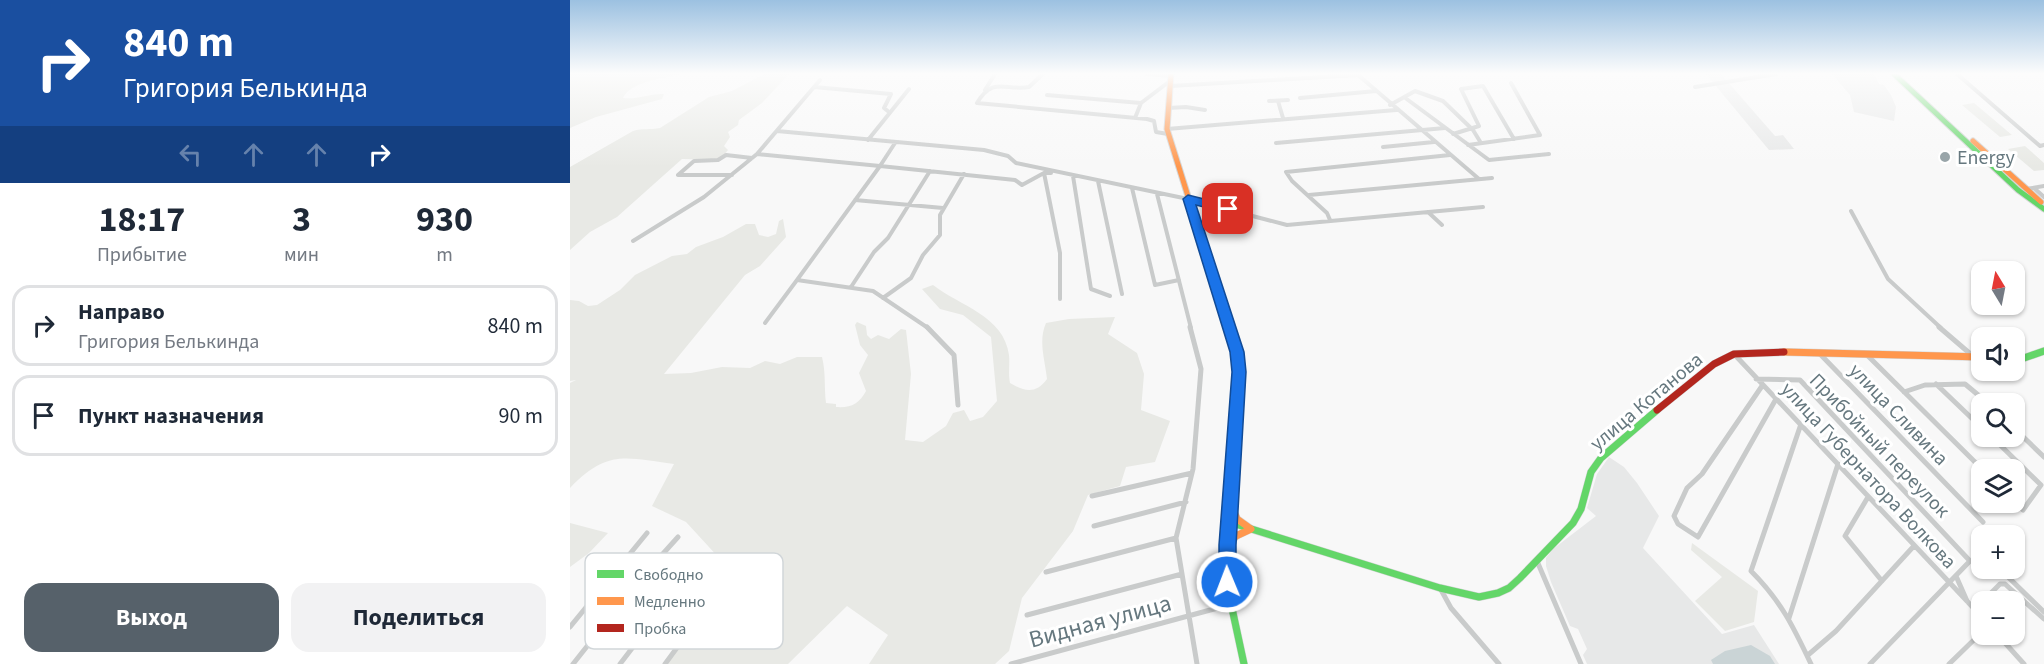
<!DOCTYPE html>
<html lang="ru">
<meta charset="utf-8">
<style>
body{margin:0;font-family:"Source Sans 3",sans-serif;background:#f2f2f3;color:#1f2937;height:100vh;display:flex;flex-direction:column;font-size:22px;white-space:nowrap}
*{box-sizing:border-box;margin:0}
p{font-size:20px;color:#747a83}
.icon{flex:none;width:33px;height:33px;fill:none;stroke:currentColor;stroke-width:2;stroke-linecap:round;stroke-linejoin:round}
.map{position:relative;flex:1;overflow:hidden}
.details{display:flex;flex-direction:column;background:#fff;width:570px}
.details>*{flex:none}
.top-card{background:#1a4fa0;color:#fff;overflow:hidden}
.needle{width:39px;rotate:350deg}
.controls{position:absolute;left:1401px;top:261px;display:grid;gap:12px}
.controls a{display:grid;place-items:center;width:54px;height:54px;border-radius:12px;background:#fff;box-shadow:0 2px 4px #0004;font-size:30px}
.pin{position:absolute;display:grid;place-items:center;width:51px;height:51px;color:#fff;margin:-26px;border-radius:12px;box-shadow:0 3px 9px #0006}
.me{position:absolute;width:66px;margin:-33px;rotate:359deg;stroke-linejoin:round;filter:drop-shadow(0 0 4px #0008)}
.turn{display:flex;align-items:center;gap:21px;height:126px;padding:0 24px;font-size:27px}
.turn .icon{width:78px;height:78px;stroke-width:2.5}
.turn b{display:block;font-size:42px;line-height:51px}
.lanes{display:flex;align-items:center;height:57px;padding:0 24px;background:#0003;justify-content:center;gap:30px;direction:ltr}
.lanes .off{opacity:.35}
.eta{display:flex;justify-content:space-evenly;align-items:center;height:102px;text-align:center}
.eta b{font-size:36px;font-weight:700;line-height:42px}
.action{display:flex;gap:12px;margin-top:auto;padding:12px 24px}
.action a{flex:1;height:69px;border-radius:18px;background:#56616a;color:#fff;font-size:24px;font-weight:700;line-height:69px;text-align:center}
.action a+a{background:#f2f2f3;color:#1f2937}
ul{padding:0;list-style:none}
li{display:flex;align-items:center;gap:18px;height:81px;margin:0 12px 9px;padding:0 12px;border:3px solid #e0e1e3;border-radius:18px}
li div{flex:1}
li b{display:block;font-size:22px}
li em{font-style:normal}
main{display:flex;flex:1;min-height:0}
.map>svg:first-child{display:block}
</style>
<main>
<section class="details">
<div class="top-card">
<div class="turn"><svg class="icon" aria-label="right" viewBox="0 0 24 24"><path d="M7 20v-9h11M14 6l5 5-5 5"/></svg><div><b>840 m</b>Григория Белькинда</div></div>
<div class="lanes"><svg class="icon off" aria-label="left" viewBox="0 0 24 24"><path d="M17 20v-9H6M10 6l-5 5 5 5"/></svg><svg class="icon off" aria-label="ahead" viewBox="0 0 24 24"><path d="M12 20V5M6 11l6-6 6 6"/></svg><svg class="icon off" aria-label="ahead" viewBox="0 0 24 24"><path d="M12 20V5M6 11l6-6 6 6"/></svg><svg class="icon" aria-label="right" viewBox="0 0 24 24"><path d="M7 20v-9h11M14 6l5 5-5 5"/></svg></div>
</div>
<div class="eta">
<div><b>18:17</b><p>Прибытие</p></div>
<div><b>3</b><p>мин</p></div>
<div><b>930</b><p>m</p></div>
</div>
<ul>
<li><svg class="icon" aria-label="right" viewBox="0 0 24 24"><path d="M7 20v-9h11M14 6l5 5-5 5"/></svg><div><b>Направо</b><p>Григория Белькинда</p></div><em>840 m</em></li>
<li><svg class="icon" aria-label="arrive" viewBox="0 0 24 24"><path d="M6 21V4h12l-3 4 3 4H6"/></svg><div><b>Пункт назначения</b></div><em>90 m</em></li>
</ul>
<div class="action"><a>Выход</a><a>Поделиться</a></div>
</section>
<div class="map">
<svg width="1474" height="664" viewBox="0 0 1474 664">
<rect width="100%" height="100%" fill="#f8f8f8"/>
<path fill="#e7e8e8" d="M1136,74h15l54,62 8,-1 11,14 -25,1z
M1262,74h42l5,10 5,1 7,10 5,12 -2,14 -40,-9 -4,-17z
M1039,457l15,10 13,16 22,33 -16,32 79,86 32,-9 25,39h-192l-4,-9 4,-6 -9,-20 -8,-3 -19,-44 -5,-16v-8l7,-9 43,-33 -9,-8 10,-34z"/>
<path fill="#e8e9e5" d="M0,74h110c-17,5 -49,7 -57,24 14,2 27,-5 41,-4l-2,5 -66,18 -26,11z
M194,74h25l-27,29 -23,17 -1,5 -10,7 2,5 -6,9 4,4 -8,10 -38,-1 -65,58 -27,15 -20,18v-83l63,-36c10,-3 17,-1 27,-3l49,-31 23,-6z
M1404,103l38,32 -12,2 -38,-32z
M1455,146l19,17v7l-10,1 -26,-22z
M213,219l3,18 -26,29 -15,9 -81,99 27,-1 31,-6 28,1 15,-7 15,3 17,-7h25c4,16 2,30 4,46l10,1v3c15,1 23,-3 30,-16l-7,-18 9,-18 -8,-10 -5,-20 2,-3 9,4 1,9 4,4 7,-4 11,4 12,-10 5,1 5,44 -6,66 18,2 23,-16 7,-13 11,-3 6,11 13,-4 14,-16 -6,-64 -28,-22 -23,-6 -18,-20 11,-4c27,21 71,31 76,70 1,10 -1,18 1,28 15,9 26,11 37,-4 -2,-19 -9,-38 -1,-56l23,-4 46,-2 -7,17 29,19 7,21 -3,36 29,11 -15,41 -29,5 -6,19 -32,9 -15,36 -51,67 -13,53 -14,13h-126l19,-29 -41,-29 -59,58h-123l61,-78 -6,-27 -34,-37 -34,-16 22,-42c-49,-6 -66,-15 -104,24v-105l6,-3 -6,1v-81l9,1 9,5 9,-1 23,-15 15,-15 37,-19 15,-2 9,-7 27,-10 23,-13h9l4,11 9,2 8,-3 3,-13z
M0,523l38,10 -19,20 -19,14z
M1122,543l66,48 -4,31 -29,9 -30,-30 27,-24 -31,-27z"/>
<path fill="#cad4d6" d="M1181,645l19,11 5,8h-62l-2,-4 14,-9z"/>
<g fill="none" stroke-linecap="round" stroke-linejoin="round">
<g stroke="#d3d4d5" stroke-width="7">
<path id="fast-far1" d="M1324,74l124,116 26,19
M651,302l8,26"/>
</g>
<g stroke="#d3d4d5" stroke-width="8">
<path id="fast" d="M659,327l8,26 2,19 -13,192 4,35 14,65
M1444,358h10l20,-7
M659,522l211,66 39,9 19,-4 11,-5 11,-10 53,-55 8,-14 10,-37 10,-14 56,-48"/>
</g>
<g stroke="#d3d4d5" stroke-width="7">
<path id="slow-far1" d="M601,74l-4,55 54,173
M1403,141l68,61"/>
</g>
<g stroke="#d3d4d5" stroke-width="8">
<path id="slow" d="M1214,352l198,5
M658,545l8,-9 15,-7 -14,-10 -5,-12"/>
</g>
<g stroke="#d3d4d5" stroke-width="8">
<path id="jam" d="M1087,410l57,-46 20,-10 50,-2"/>
</g>
<path stroke="#c9cbcb" stroke-width="4" d="M473,74l-14,13c-24,4 -36,-11 -52,16l170,16 7,2 2,11 12,2
M577,74l24,2
M787,74l122,105
M1387,74l83,72 4,-1
M600,86l188,-11
M244,87l77,7 -7,14 5,4
M1125,87l81,-13
M415,90l10,-16
M477,95l94,8 29,-22
M834,97l85,63 60,-6
M730,98l76,-7
M699,101l19,-1
M708,101l5,17
M820,105l25,-14 28,10 30,29 8,13
M598,108l18,-1 19,3
M565,118l6,-15
M597,129l229,-19
M207,131l207,19 24,6 8,7 172,36 99,26 196,-18
M883,134l26,-8 -18,-37 22,-3 31,53
M298,140l41,-51
M325,143l-15,23 135,14 7,5 22,-12h7
M706,143l169,-15
M898,145l72,-10 -29,-52
M813,147l51,-5
M187,154l63,-74
M474,173l16,80v46
M108,175l16,-14 24,-1 8,-5 26,3
M108,175h54
M503,176l18,113 19,7
M528,181l24,113
M562,188l23,97 24,-5
M1464,188l10,9
M1456,189l18,-3
M587,194l34,134
M739,195l183,-17
M285,200l88,8
M1281,211l37,68 53,49
M858,212l14,13
M760,220l-3,-7 -35,-32 -6,-9 164,-17
M63,241l71,-44 53,-43 123,12 -83,114 76,11 55,37
M281,287l23,-35 14,-14 42,-67
M313,298l28,-20 12,-23 17,-20v-20l24,-41
M195,323l32,-43"/>
<path stroke="#c9cbcb" stroke-width="5" d="M357,327l27,28 4,50
M620,327l11,42 -8,100 -17,69 21,126
M1369,327l35,30
M1249,353l164,169
M1164,354l248,263
M1296,354l117,116
M1186,379l44,1 170,181 -100,103
M1366,384l46,44
M1192,386l-60,88 -15,14 -13,28 4,8 20,13 78,-138
M1334,392l21,-7 40,-1 24,20
M1231,424l-50,147c30,30 42,55 60,93
M1444,428l30,29
M1421,436l50,49 -18,25 -9,-9
M522,496l100,-23
M1298,497l-23,39 37,45
M524,526l92,-24
M967,561l44,103
M476,572l130,-34
M1434,573l40,39
M1386,576l11,25
M870,588l11,20 48,56
M1412,602l18,-18h5l39,35
M457,615l155,-41
M1219,618l49,-154
M0,627l77,-94
M1427,634l27,30
M1238,655l28,-24 77,-84
M3,664l69,-87 36,-40
M50,664l59,-77
M95,664l39,-53
M441,664l214,-58 5,-7
M1379,664l33,-32"/>
<use href="#fast-far1" stroke="#63d668" stroke-width="5"/>
<use href="#fast" stroke="#63d668" stroke-width="7"/>
<use href="#slow-far1" stroke="#ff974d" stroke-width="5"/>
<use href="#slow" stroke="#ff974d" stroke-width="7"/>
<use href="#jam" stroke="#b3261e" stroke-width="7"/>
</g>
<linearGradient id="sky" x2="0" y2="1"><stop stop-color="#9cc1e1"/><stop offset="0.44" stop-color="#fcfcfc"/><stop offset="1" stop-color="#fcfcfc" stop-opacity="0"/></linearGradient>
<rect width="1474" height="167" fill="url(#sky)"/>
<path fill="#1a73e8" stroke="#114b97" stroke-width="1.5" d="M618,195l44,11 2,3 -6,4 -32,-8 48,147 2,20 -10,173v37l-3,6 -6,2 -6,-2 -2,-6v-37l13,-173 -2,-20 -47,-153z"/>
<circle fill="#99a5a9" stroke="#fff" stroke-width="2" cx="1375" cy="157" r="6"/>
<g text-anchor="middle" stroke-width="6" stroke-linejoin="round" paint-order="stroke">
<g font-size="20" fill="#66787f" stroke="#fff" text-anchor="start">
<text x="1387" y="164">Energy</text>
</g>
<g font-size="20" fill="#66787f" stroke="#fff">
<text transform="translate(1076 401) rotate(-40)" y="7">улица Котанова</text>
<text transform="translate(1329 414) rotate(46)" y="7">улица Сливина</text>
<text transform="translate(1310 445) rotate(46)" y="7">Прибойный переулок</text>
<text transform="translate(1299 475) rotate(47)" y="7">улица Губернатора Волкова</text>
</g>
<g font-size="24" fill="#66787f" stroke="#fff">
<text transform="translate(530 621) rotate(-15)" y="8">Видная улица</text>
</g>
</g>
<rect x="15" y="553" width="198" height="96" rx="9" fill="#fff" stroke="#d1d6d9" stroke-width="1.5"/>
<rect x="27" y="570" width="27" height="8" fill="#63d668"/>
<rect x="27" y="597" width="27" height="8" fill="#ff974d"/>
<rect x="27" y="624" width="27" height="8" fill="#b3261e"/>
<g font-size="16" fill="#66787f">
<text x="64" y="580">Свободно</text>
<text x="64" y="607">Медленно</text>
<text x="64" y="634">Пробка</text>
</g>
</svg>
<div class="controls">
<a><svg class="needle" viewBox="-14 -14 28 28"><path d="M0-13l5 13h-10z" fill="#e53935"/><path d="M0 13l5-13h-10z" fill="#747a83"/></svg></a>
<a><svg class="icon" aria-label="sound" viewBox="0 0 24 24"><path d="M4 9h4l5-4v14l-5-4H4zM17 9q2 3 0 6"/></svg></a>
<a><svg class="icon" aria-label="search" viewBox="0 0 24 24"><circle cx="10" cy="10" r="6"/><path d="M15 15l6 6"/></svg></a>
<a><svg class="icon" aria-label="layers" viewBox="0 0 24 24"><path d="M12 4l9 5-9 5-9-5zM3 14l9 5 9-5"/></svg></a>
<a>+</a>
<a>−</a>
</div>
<div class="pin" style="left:658px;top:209px;background:#d93025"><svg class="icon" aria-label="arrive" viewBox="0 0 24 24"><path d="M6 21V4h12l-3 4 3 4H6"/></svg></div>
<svg class="me" style="left:657px;top:582px" viewBox="-20 -20 40 40"><circle r="17" fill="#1a73e8" stroke="#fff" stroke-width="3"/><path d="M0-11L8 9 0 5-8 9z" fill="#fff"/></svg>
</div>
</main>
